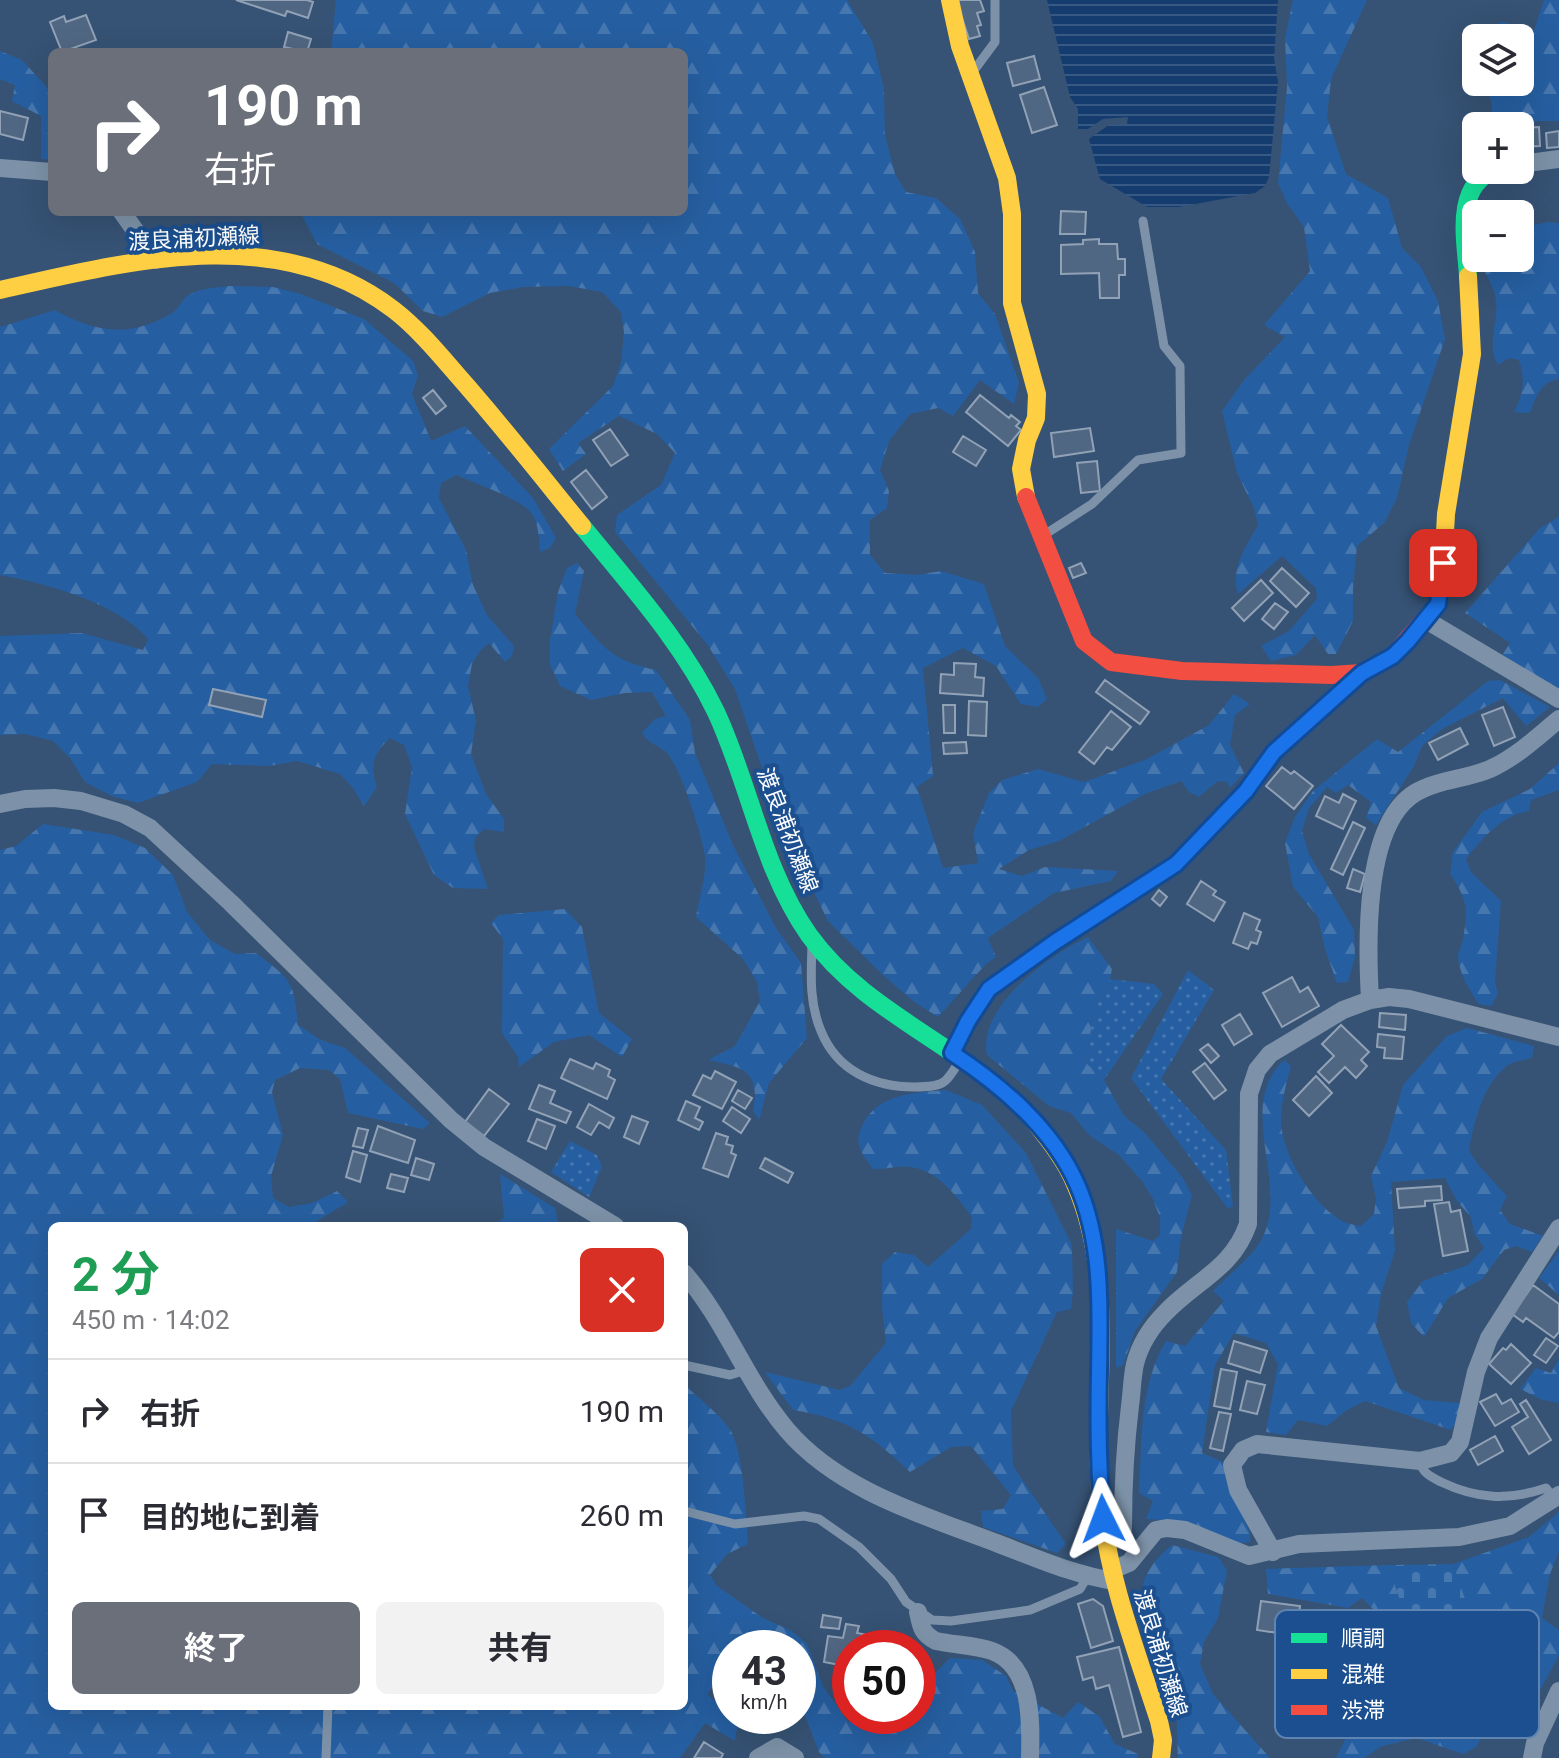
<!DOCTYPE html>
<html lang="ja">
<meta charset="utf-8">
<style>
body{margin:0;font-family:Roboto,"Noto Sans JP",sans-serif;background:#f2f2f3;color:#2b2b33;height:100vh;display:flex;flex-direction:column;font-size:30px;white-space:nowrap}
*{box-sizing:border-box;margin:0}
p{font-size:26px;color:#7c7c81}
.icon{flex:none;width:44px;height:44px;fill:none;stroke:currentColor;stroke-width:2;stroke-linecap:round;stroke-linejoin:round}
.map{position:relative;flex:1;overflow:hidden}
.details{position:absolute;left:48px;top:1222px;width:640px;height:488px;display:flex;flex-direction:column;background:#fff;border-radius:12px;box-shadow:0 8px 32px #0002}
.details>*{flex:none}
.banner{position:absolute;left:48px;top:48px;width:640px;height:168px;border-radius:12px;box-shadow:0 8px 32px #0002;background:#6b6f79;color:#fff;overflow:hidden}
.fabs{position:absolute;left:1462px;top:24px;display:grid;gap:16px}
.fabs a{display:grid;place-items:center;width:72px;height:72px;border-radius:12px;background:#fff;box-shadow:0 8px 32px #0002;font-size:40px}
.speed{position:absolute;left:712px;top:1630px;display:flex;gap:16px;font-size:40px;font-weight:700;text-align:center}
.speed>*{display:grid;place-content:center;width:104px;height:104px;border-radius:50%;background:#fff;box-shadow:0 8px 32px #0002;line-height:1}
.speed small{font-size:20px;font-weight:400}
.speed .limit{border:12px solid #d22;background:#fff;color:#111}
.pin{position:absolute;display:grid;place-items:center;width:68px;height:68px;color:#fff;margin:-34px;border-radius:16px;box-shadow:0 4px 12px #0006}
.me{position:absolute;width:88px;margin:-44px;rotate:357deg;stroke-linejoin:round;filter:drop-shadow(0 0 6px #0008)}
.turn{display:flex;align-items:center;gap:28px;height:168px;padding:0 24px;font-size:36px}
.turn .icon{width:104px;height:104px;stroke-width:2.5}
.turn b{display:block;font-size:56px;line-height:68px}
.round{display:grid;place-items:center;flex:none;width:84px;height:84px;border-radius:12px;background:#f2f2f3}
.overview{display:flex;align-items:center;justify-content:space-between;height:136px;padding:0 24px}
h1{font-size:48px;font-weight:700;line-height:60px;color:#1e9e55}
.cta{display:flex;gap:16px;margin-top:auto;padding:16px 24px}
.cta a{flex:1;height:92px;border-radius:12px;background:#6b6f79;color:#fff;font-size:32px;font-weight:700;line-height:92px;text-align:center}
.cta a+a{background:#f2f2f3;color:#2b2b33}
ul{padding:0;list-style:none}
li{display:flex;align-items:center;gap:24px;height:104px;padding:0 24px;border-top:2px solid #e1e1e2}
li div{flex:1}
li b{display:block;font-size:30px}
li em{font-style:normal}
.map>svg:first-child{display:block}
</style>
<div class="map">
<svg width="1559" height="1758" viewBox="0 0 1559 1758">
<defs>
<pattern id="grass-dots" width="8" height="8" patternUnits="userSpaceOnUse" patternTransform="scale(2)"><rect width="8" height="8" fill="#265fa1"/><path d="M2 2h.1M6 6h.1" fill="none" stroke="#4777af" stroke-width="1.8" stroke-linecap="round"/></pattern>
<pattern id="forest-firs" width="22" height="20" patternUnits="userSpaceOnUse" patternTransform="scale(2)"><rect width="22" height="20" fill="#265fa1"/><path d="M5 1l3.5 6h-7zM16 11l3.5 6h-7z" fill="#4777af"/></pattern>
<pattern id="cemetery-stones" width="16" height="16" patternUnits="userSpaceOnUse" patternTransform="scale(2)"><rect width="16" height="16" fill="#265fa1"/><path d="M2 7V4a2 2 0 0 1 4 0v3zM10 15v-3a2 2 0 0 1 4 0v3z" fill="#4777af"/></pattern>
<pattern id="water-rules" width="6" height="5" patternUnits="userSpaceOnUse" patternTransform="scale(2)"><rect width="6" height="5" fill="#153c6e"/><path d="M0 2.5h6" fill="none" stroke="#385984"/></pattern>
</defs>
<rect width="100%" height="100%" fill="#365274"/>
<path fill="url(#grass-dots)" d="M1188,970l26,20 -53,89 65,71 7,56 -5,3 -97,-131z
M1110,979l44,5 9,10 -59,86 -18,-17 8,-54z
M570,1141l27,14 5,12 -13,30 -38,-25z"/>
<path fill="url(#forest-firs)" d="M336,0h511l26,43 11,46 1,46 10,39 11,18 30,6 24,21 15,33 3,41 17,21 24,69 -5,21 -34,-24 -27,36 -15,-8 -28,6 -21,27 -9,29 9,21 -2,17 -17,12v35l15,18 32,2 24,-4 43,13 21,62 33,32 9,21 -9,8 -17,-3 -25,-38 -33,-18 -40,20 10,108 -16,11 26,81 35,-5 -5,-30 16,-40 13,-13 36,-11 46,13 63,-23 62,-34 25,-31 16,10 -15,11 -5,30 14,28 -14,15 -3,-6 -9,-1 -19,16 -10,-5 -8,-11 -36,13 -86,47 -30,9 -30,19 23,7 23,-9 73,4 -7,10 -57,12 -66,45 8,19 -10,7 -48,53 -25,-16 -29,-25 -56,-55 -22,-45 -46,-114 -25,-73 -28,-45 -92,-112 2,-17 44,-30 14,-32 -18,-19 -38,-18 -41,27 8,11 -23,17 -14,-22 64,-63 8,-23 3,-31 -3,-20 -19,-20 -33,-6 -46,1 -33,6 -48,24 -19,-6 -29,-28 -77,-39 -17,-32h384v-160h-353z
M1293,0h74l-36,79 -4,38 19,57 42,24 14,50 19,19 17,34 7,38 -36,106 -12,53 -13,25 -27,23 -4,43v32l-17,33h-8l-13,-19 -19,20 -25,6 -10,-15 28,-15 28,-32 -1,-11 -34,-32 -44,38c-8,-26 8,-47 20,-69l-4,-17 -17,-35 -15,-62 22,-31 41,-43 -21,-12 46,-54 -6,-44 -17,-24 -9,-20 9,-96 -2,-49z
M1544,0h15v121h-52l-1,5h-14v-21l-6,-23h34v-44h-31l4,-10 8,-6 18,4 10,20z
M0,51l22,9 30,33v67l-11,-1v-43l-29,-15 3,-16 -15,-6z
M1520,220l11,6 16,-4 12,1v156c-19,3 -23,18 -29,34l-16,-1c10,-19 11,-32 5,-52l-10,-2 -11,7c-13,-21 3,-47 -3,-70 -3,-13 -13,-23 -14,-37h39z
M229,286l44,1 28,7 63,25 49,42 5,14 -6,19 19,47 34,-15 68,72 23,40 -6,10 -10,4c-1,-12 -1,-27 -8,-38 -13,-17 -55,-29 -75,-39l-16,8 -2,15 27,52 7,35 14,30 27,31 -2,10 -7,6 -16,-19 -9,8 -8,13 -4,22 8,35 -5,33 15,40 18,25v13l-20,-3 -9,9 -1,10 14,41 -35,-1 -19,-13 -29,-61 7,-47 -8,-22 -14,-7c-17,15 -20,28 -13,49l-13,19 -11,-18 -13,-14 -43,-13 -28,5 -57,-2 -15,18 -59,21 -26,-7 -27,-14 -15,-24 -17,-17 -28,-7 -25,1v-99l82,-3 61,17 5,-11c-30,-36 -103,-56 -148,-64v-248l55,-17c39,22 73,28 114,5 8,-4 11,-12 17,-18 11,-9 29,-9 43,-11z
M1559,517v171l-58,-31 9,-14 -45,-30 75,-85z
M577,563l7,8 -9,43c28,33 37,47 81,56l34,50 5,33 38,92 43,83 25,35 6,75 -38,45 -10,37 -6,-9c8,-41 -11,-44 -45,-51l27,-14 25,-45 -3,-19 -14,-23 -47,-42c3,-19 11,-43 9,-61 -3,-21 -25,-91 -39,-104 -10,-9 -15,-6 -24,-19l13,-14 11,-3 -14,-24 -27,1 -34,7 -31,-14 -10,-21v-25l8,-48 9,-24z
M1500,680l50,27 -24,19 -23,-28 -61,31 -20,17 -8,20 -38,59 -10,-7 5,-16 -23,-17 -12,8 -9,-6 -18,21 -7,23 7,23 45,76 1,27 -7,25 -11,1 -12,-34 -7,-32 -25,-30 -8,-44 10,-26 18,-26 64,-52 21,13 90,-71z
M1559,763v27l-28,10 -2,11c-27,4 -47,28 -63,48l5,13 30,29 -6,81 3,12 -7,12 -12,-2c-9,-12 -20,-31 -21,-47 0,-5 4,-12 5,-18 5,-30 5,-39 -13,-65l3,-22 29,-40 48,-23z
M43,824l71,11 31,13 28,27 14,37 23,28 25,14 21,-1c35,27 38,27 42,72l23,15 24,8 85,75 -7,6 -75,-16 -8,-34 -11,-9 -29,-2 -25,12 -3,12 11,43 -12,41 2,22 16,9 23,-4 25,-12 11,11 -39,24h-257v480h632v-322c14,14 33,28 45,44 15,21 17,89 19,116l-21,10 -17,21 7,11 46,32 29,13 15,13 16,42 25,36 44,1 1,-7h25v-26l32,-32 32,2 24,16 7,15 50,27 15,-16 21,14 16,28 23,10 -1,4h-312l-6,-6 -21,-55v-49h-68v23l-10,3 -13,20 31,28 -3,19 -30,-18 -25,35h-680v-908l16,-4z
M565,909l17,18 17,86 33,26 -10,18 -33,-22 -35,7 -35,25 -1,-10 -16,-24 1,-94 -12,-16 8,-8z
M1088,937l24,32 -2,10 -16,30 -8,54 18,17 20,36 20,16 39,46 9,17 -11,42 -4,35 -42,59 -12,34 -7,3v-139l37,12 7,-6v-17l-7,-19 -11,-18 -23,-26 -30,-20 -18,-22 -22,-7 -62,-51c-10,-49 63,-100 101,-118z
M1467,1028l67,18 -2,12c-7,2 -18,3 -24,7 -26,20 -34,57 -39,86l11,16 27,29 -7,14 10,14 33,12 -11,16 -16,-6 -12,4 -22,29 -34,19 -24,39 -13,-14 -4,-21 16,-21 45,-16 16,-17 -10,-15 -3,-16 -14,-16 -12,-23 -54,4 4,69 -14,43 -5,32 23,62 25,12 35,3v15l-8,12 -86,-29 -18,9 -20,16 -29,-6 -12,15 -20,-3 12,-68 -12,-21 -32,-10 -19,32 -13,88 21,9 5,23 22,47v10l-11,1 -60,-22 -33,-2 7,-18 -14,-8c3,-51 0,-107 27,-152l19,5 39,-45 -11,-10c14,-15 36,-31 47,-49 33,-54 -27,-134 24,-182l7,6c-5,17 -10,38 -10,56 1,33 32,83 61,99 6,3 13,4 19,5l13,-12 2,-15 -5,-23 16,-34 16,-57 44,-49z
M946,1090l36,15 44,48 46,92 1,47 -2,17 -14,3 -46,99 2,55 53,78 -9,9 -74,-26 -2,-16 22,-2 8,-14 -40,-49 -20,1 -41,25c-40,-38 -62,-53 -117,-62l-28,-38 75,18 10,-4 36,-43 -4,-35v-44l13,-12 19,3 14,12 43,-38 1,-12c-15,-20 -34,-47 -62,-50 -12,-2 -24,3 -37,2 -12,-16 -20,-26 -10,-45 16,-31 51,-31 83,-34z
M500,1174l55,34 4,18h-64l9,-9z
M1559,1251v44l-20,-17z
M1559,1359v44l-16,-3 -23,-11 16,-21 15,5z
M1559,1512v39l-9,23 -8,44 17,12v25l-21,39 -42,17 -20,36 -13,7 -46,-16 -35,8 -18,12h-28l23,-47 31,-16 3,-5 17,-2 6,-28 -21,-16 -3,-16 -30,-30 -14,10 -80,-14 -2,-25 123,-4 17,56h66l-19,-57 76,-27z
M1172,1545l46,12 9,13 -9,48 -14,24 -4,22 13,30 57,64h-92c-1,-18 0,-38 -3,-56 -10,-59 -69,-104 -3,-157z"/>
<path fill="url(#cemetery-stones)" d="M1453,1564l20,58 -24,13 -43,-14 -17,-56z"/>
<path fill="url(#water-rules)" d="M1047,0h231l-4,58 4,24 -9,95 -4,9 -10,7 -76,14h-32l-47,-28 -11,-40 20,-14 18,-1 1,-7 -25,2 -15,10h-10v-20l-8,-12z"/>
<path fill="#506783" stroke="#92a2b6" stroke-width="2" d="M236,0h71l6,2 -5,16 -21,-7 -2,5z
M956,0h24l4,11 -7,2 4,12 -4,1 3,10 -11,3z
M86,15l10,25 -34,12 -12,-30 14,-6 2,6z
M288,32l23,7 -4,13 -23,-5z
M1034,56l6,23 -27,7 -6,-23z
M1044,87l13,38 -25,8 -12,-38z
M0,111l28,7 -5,22 -23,-6z
M1539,127l1,19 -20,1v-19z
M1559,131v16l-12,1 -1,-15z
M1061,211l25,1 -1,22h-25z
M1099,239v5h18l1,15h7v16h-6v23h-19l-1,-25 -38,1v-29l22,-1v-4z
M433,390l13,16 -10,8 -13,-16z
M980,395l29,23 2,-3 9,7 -4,4 5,4 -13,16 -42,-34z
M1090,428l4,23 -40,6 -3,-24z
M610,429l18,26 -17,11 -18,-26z
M963,436l23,14 -10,16 -23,-14z
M1097,461l3,30 -19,2 -4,-30z
M586,470l21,27 -15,12 -21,-27z
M1081,563l5,10 -13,5 -4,-10z
M1282,568l27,25 -13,14 -26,-26z
M1261,580l12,13 -29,28 -12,-13z
M1275,603l13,9 -14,17 -12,-10z
M954,663l22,1 -1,13 9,1 -1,18 -43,-3 1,-19 13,1z
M1105,680l44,32 -9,12 -44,-32z
M213,689l53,11 -4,17 -53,-12z
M969,701l18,1 -1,34 -18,-1z
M943,705h12v28h-11z
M1503,707l12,30 -21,9 -12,-31z
M1111,711l20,16 -19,23 -5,-3 -13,17 -15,-12z
M1460,728l8,16 -30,16 -9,-17z
M966,742l1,11 -23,1 -1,-11z
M1282,767l9,7 3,-3 19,15 -19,23 -28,-23z
M1343,794l13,7 -13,28 -27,-13 9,-20 14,7z
M1353,822l12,6 -22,47 -12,-6z
M1353,869l12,5 -5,18 -13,-4z
M1201,881l15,10 -3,4 12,7 -11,19 -27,-17z
M1159,890l8,7 -7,9 -8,-7z
M1244,913l16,7 -4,10 5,2 -4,12 -6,-2 -3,7 -15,-6z
M1292,977l8,15 8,-5 11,19 -37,21 -19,-34z
M1380,1013l26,2 -1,15 -26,-3z
M1240,1014l12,20 -18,11 -12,-20z
M1341,1025l28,27 -8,8 6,6 -11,12 -11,-11 -16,16 -11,-11 16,-16 -12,-12z
M1378,1034l26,3 -2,22 -18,-1 1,-10 -8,-1z
M1208,1044l11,12 -8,7 -11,-13z
M570,1059l23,10 3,-6 14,7 -2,6 7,4 -8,19 -46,-21z
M1205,1063l21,27 -12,9 -21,-27z
M715,1071l21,11 -14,27 -29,-14 10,-20 8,4z
M1316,1076l16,17 -23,23 -16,-16z
M539,1085l16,6 -5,12 21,9 -5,11 -37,-14z
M489,1089l20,15 -25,32 -19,-14z
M738,1090l14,8 -7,11 -13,-8z
M686,1101l14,6 -5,11 8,4 -4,8 -21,-10z
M589,1104l25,14 -5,10 -10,-6 -8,13 -14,-8z
M732,1107l18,12 -9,14 -18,-12z
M632,1116l16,6 -9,22 -15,-7z
M537,1119l18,7 -9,23 -18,-8z
M378,1126l37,14 -7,23 -38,-12z
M358,1128l10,2 -5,18 -10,-2z
M716,1133l12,4 -2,7 7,2 -2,7 5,2 -8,22 -25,-9z
M353,1151l14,4 -7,27 -14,-5z
M416,1158l18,6 -5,16 -18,-5z
M765,1158l28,15 -5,10 -28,-15z
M391,1174l17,4 -4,14 -17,-4z
M1441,1186l1,14 -17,1v5l-26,2 -2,-19z
M1449,1202l2,10 9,-2 8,41 -25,5 -9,-52z
M1533,1285l26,19v28l-5,6 -28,-20 -3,4 -11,-8z
M1546,1338l12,8 -12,17 -12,-8z
M1234,1341l33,10 -7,22 -32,-10z
M1511,1344l20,19 -20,21 -22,-20 14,-16 3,2z
M1221,1369l16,3 -7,37 -16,-3z
M1247,1381l18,4 -8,29 -17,-4z
M1496,1394l6,10 9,-5 8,13 -24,14 -15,-24z
M1526,1400l25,40 -22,14 -17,-27 16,-10 -8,-13z
M1219,1412l12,2 -8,37 -13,-3z
M1495,1436l8,15 -25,14 -8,-15z
M1093,1599l10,7 10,35 -22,7 -13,-44z
M1261,1601l39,5 -1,7 12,1 -1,8h6l-3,21 -21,-3v-5l-35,-5z
M823,1615l18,3 -2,11 -18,-2z
M846,1624l13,2 -2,7 11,2v13h-18v19l-26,-5 4,-26 15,2z
M1119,1647l22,85 -18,5 -14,-52 -13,4 -3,-12 -10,3 -6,-23z
M846,1681h4v20l-7,-1z
M704,1742l19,12 -2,4h-27z"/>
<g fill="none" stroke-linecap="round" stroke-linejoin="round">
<path stroke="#7d92a8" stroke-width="9" d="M972,73l23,-31v-42
M1044,535l48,-31 46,-44 43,-7 -1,-87 -16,-20 -21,-125
M812,945c-1,29 -3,58 9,86 16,40 53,56 94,56 9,0 23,0 30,-6 6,-5 10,-14 15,-20
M684,1365l46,10 16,-5
M1420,1461c2,12 11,16 21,21 36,17 67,19 105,6l8,11
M684,1511l51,13 69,-8 15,3 40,28 32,32 15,23 26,18 19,1 79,-11 50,-21 8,-13
M326,1758l2,-52"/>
<path stroke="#7d92a8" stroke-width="18" d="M1520,164l39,-5
M0,168l52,4
M122,212l34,48
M1426,620l133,79
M0,804l25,-5 29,-1 27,3 43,13 26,14 81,75 220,217 33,27 131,79
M1370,1000c-3,-54 -7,-175 45,-207 21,-13 52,-14 75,-24 26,-12 48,-32 69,-50
M952,1053l16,-32 21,-32 66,-47 121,-78 70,-73 28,-39 88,-79
M684,1273c42,48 62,109 103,157 52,61 139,86 212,114 37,14 75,31 115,37
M1105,1536l18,-8c0,-41 2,-81 7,-122 2,-14 2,-29 5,-42 5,-20 18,-39 31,-52 31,-32 67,-44 82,-88l1,-130 8,-24 13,-16 73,-44 27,-10 19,-3 20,2 150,38
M1273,1552l-35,-62 -6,-25 11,-15 14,-6 163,17 31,-8 9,-11 16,-70 13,-34 70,-110
M1112,1570l17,-7 27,-33 11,-2 18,2 64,26 50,-12 160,-7 51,-11 49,-31
M918,1612c3,15 4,22 18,29 18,4 39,4 56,10 41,15 39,71 38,107
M758,1758l19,-11 18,11
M1532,1758l3,-15 24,-52"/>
<path stroke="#16e098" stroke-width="18" d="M1468,276c-2,-35 -15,-90 27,-106
M582,526c48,59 101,117 134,186 34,73 46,156 93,223 58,81 158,111 223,184"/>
<path stroke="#ffcf43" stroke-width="18" d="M950,0l10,46 47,132 5,36v89l25,91 -1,24 -9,22 -6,29 5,28
M0,290c128,-29 279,-69 394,20 27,21 49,49 72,75 40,46 77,93 116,141
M1437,605l5,-17 4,-74 26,-160 -4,-78
M1032,1119c16,20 33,41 43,65 44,100 16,215 26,320 7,74 35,146 58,217l4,19 -2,18"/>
<path stroke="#f24e42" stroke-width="18" d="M1026,497l58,144 27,21 71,9 149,4 31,-2 31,-17 44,-51"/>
</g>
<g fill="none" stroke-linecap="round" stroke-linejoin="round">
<g stroke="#114b97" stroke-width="20">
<path id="route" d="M1103,1519c-5,-49 -5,-99 -4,-147 1,-63 4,-129 -22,-188 -25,-56 -75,-98 -125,-131l16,-32 21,-32 66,-47 121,-78 70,-73 28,-39 88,-79 31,-17 15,-15 30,-37 5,-41"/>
</g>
<use href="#route" stroke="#1a73e8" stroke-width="14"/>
</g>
<g text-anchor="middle" stroke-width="8" stroke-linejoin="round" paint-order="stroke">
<g font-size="22" fill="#fff" stroke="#1b4f8f">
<text transform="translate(194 238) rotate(-3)" y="8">渡良浦初瀬線</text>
<text transform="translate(788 830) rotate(69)" y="8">渡良浦初瀬線</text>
<text transform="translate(1161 1653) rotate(73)" y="8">渡良浦初瀬線</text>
</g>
</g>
<rect x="1275" y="1610" width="264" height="128" rx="12" fill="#1b4f8f" stroke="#5f84b1" stroke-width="2"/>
<rect x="1291" y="1633" width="36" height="10" fill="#16e098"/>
<rect x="1291" y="1669" width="36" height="10" fill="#ffcf43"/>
<rect x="1291" y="1705" width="36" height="10" fill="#f24e42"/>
<g font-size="22" fill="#fff">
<text x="1341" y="1646">順調</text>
<text x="1341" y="1682">混雑</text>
<text x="1341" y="1718">渋滞</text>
</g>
</svg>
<div class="fabs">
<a><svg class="icon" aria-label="layers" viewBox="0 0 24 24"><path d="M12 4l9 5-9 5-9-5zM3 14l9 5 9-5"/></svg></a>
<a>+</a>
<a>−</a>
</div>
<div class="speed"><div>43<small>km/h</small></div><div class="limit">50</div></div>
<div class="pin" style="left:1443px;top:563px;background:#d93025"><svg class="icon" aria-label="arrive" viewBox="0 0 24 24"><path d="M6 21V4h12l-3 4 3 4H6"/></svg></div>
<svg class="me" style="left:1103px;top:1519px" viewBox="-20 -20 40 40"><path d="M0-17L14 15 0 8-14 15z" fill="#1a73e8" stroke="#fff" stroke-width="4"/></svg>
<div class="banner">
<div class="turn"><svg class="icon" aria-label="right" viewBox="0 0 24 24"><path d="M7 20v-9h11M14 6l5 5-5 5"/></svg><div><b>190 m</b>右折</div></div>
</div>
<section class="details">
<div class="overview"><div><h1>2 分</h1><p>450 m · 14:02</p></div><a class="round" style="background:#d93025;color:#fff"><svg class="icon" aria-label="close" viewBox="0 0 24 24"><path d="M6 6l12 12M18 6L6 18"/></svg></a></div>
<ul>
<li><svg class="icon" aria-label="right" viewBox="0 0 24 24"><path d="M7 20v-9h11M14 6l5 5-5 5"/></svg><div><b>右折</b></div><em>190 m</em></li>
<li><svg class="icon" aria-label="arrive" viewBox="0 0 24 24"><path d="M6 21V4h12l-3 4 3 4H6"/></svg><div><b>目的地に到着</b></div><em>260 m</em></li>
</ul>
<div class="cta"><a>終了</a><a>共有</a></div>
</section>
</div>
